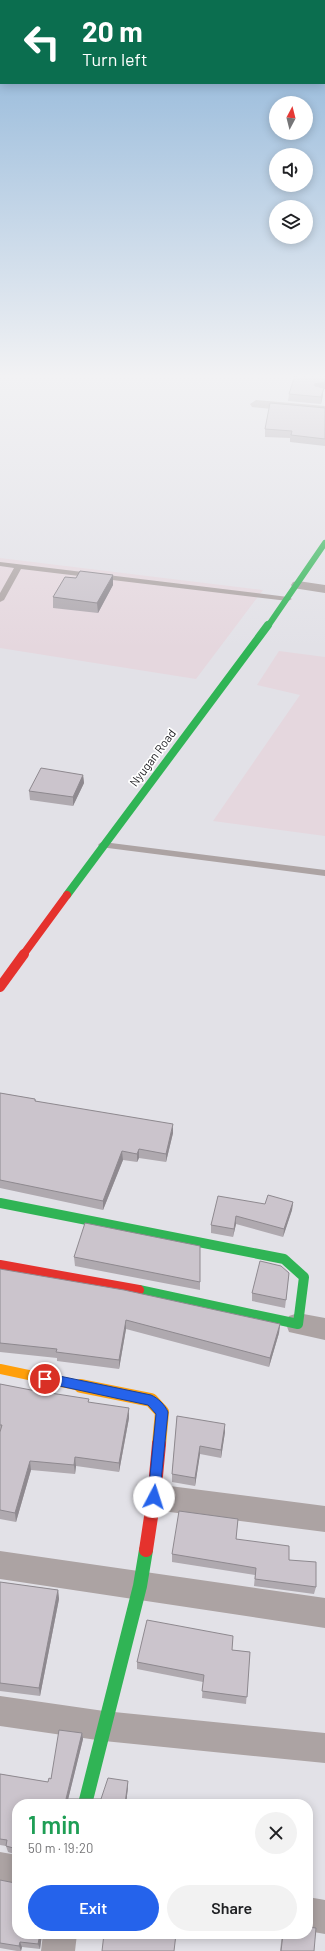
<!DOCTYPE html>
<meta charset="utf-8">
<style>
body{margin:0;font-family:Barlow,sans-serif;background:#f2f2f2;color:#202124;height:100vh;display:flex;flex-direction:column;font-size:15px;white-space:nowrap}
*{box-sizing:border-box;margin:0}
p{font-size:13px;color:#757577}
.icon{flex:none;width:22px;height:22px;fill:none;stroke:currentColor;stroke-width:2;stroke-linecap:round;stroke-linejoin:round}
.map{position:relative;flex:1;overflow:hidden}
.sheet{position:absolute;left:12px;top:1799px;width:301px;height:140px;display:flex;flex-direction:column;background:#fff;border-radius:16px;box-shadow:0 2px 10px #0003}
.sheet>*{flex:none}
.hud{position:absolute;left:0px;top:0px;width:325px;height:84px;box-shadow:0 2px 10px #0003;background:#0b6e4f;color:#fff;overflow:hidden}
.needle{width:26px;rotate:7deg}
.fabs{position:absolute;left:269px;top:96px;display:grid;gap:8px}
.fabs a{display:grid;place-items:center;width:44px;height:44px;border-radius:50%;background:#fff;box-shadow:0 2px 10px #0003;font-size:20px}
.pin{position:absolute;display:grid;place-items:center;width:34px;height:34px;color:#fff;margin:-17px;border:2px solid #fff;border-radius:50%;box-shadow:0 1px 4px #0007}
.me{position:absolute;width:44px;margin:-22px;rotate:5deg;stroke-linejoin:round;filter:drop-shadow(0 0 3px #0008)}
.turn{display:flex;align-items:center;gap:14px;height:84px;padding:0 16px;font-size:18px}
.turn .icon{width:52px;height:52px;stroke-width:2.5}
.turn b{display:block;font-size:28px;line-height:34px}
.round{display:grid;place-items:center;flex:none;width:42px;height:42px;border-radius:21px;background:#f2f2f2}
.summary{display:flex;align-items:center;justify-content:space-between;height:68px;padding:0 16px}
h1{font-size:24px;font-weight:600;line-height:30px;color:#1e9e55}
.primary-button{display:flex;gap:8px;margin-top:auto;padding:8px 16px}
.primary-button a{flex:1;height:46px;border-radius:24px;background:#2563eb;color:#fff;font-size:16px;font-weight:600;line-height:46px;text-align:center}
.primary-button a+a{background:#f2f2f2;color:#202124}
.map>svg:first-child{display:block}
</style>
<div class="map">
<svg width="325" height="1951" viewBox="0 0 325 1951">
<rect width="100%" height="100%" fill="#e2e1e7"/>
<path fill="#e5d7de" d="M0,558l263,32 -67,89 -196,-31z
M279,651l46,6v179l-112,-15 87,-126 -43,-10z"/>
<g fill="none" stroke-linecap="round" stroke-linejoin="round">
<path fill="#aca3a3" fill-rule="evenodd" d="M0,562l288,35 4,2 -4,2 -267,-32 -17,31 -4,2v-9l14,-25 -14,-2z
M103,842l222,28v6l-225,-29 -2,-2 2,-2z"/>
<path fill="#aca3a3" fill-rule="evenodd" d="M256,400l69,6v8l-73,-7 -2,-3z
M298,581l27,4v8l-32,-5 -2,-3 2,-3z
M298,1313l27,5v22l-36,-8 -3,-8 3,-8z
M154,1484l171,22v26l-171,-22 -10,-4 -4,-9 4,-9z
M0,1551l325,47v30l-325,-49z
M0,1696l104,15 221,22v30l-221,-22 -104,-15z
M0,1852l17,3v32l-17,-3z
M308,1897l17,3v34l-17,-3z
M43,1934h34l-2,17h-34z"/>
<path stroke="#30b455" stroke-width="6" d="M268,626l57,-83"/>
<path stroke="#30b455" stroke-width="8" d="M67,895l201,-270"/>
<path stroke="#30b455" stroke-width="10" d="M0,1203l284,56 20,18 -6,47 -159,-34"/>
<path stroke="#30b455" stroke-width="14" d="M85,1804l55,-218 6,-36"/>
<path stroke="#ff9f0a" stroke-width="10" d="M0,1369l85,18"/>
<path stroke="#ff9f0a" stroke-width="14" d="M81,1386l70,14 11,12 -3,32"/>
<path stroke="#e5322d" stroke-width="8" d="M23,955l44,-60"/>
<path stroke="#e5322d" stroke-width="10" d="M0,987l24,-33
M0,1265l139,25"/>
<path stroke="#e5322d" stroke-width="14" d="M146,1550l8,-53 5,-53"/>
</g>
<path fill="#afa9af" d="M325,375v14h-2v6l-2,9 -33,-3 1,-7z
M325,408v38l-35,-4v-4l-25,-1v-8z
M76,578l37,7 -15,28 -45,-5v-11z
M83,775l1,8 -11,23 -43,-6 -1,-9z
M0,1093l35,6 1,2 137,32 -7,29 -27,-4 -2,4 -14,-2 -20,50 -103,-22z
M293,1202l-1,8 -9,27 -47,-13 -3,13 -22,-4v-8l54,-21z
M200,1246v44l-125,-24 -1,-9z
M0,1269l280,55 -1,9 -10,34 -143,-38 -7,40 -62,-8v-3l-57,-6z
M289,1273l-4,35 -33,-7v-8z
M0,1384l89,19 40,15 -10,54 -43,-6 -1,8 -44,-4 -15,52 -16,-3z
M177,1416l48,16 -4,26 -21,-4 -5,32 -23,-4v-8z
M238,1519l-2,20 53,21 27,27 -2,7 -60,-8 1,-11 -83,-13v-8z
M0,1582l58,8 1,9 -19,97 -40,-5z
M232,1650l18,2 -4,52 -44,-6 1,-16 -66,-13v-7z
M82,1733l1,6 -15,60h33l27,-18v6l-2,17h-109v51l-9,-3 -2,-6 -6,-1v-71l48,8z
M0,1880l15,3 27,51 -2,15 -18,-2 -1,4h-4l-17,-3z
M308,1927l6,24h-34l2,-17h26z
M104,1934h104l-1,5 -31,-3z"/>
<path fill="#8e898f" d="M325,382v7h-2v6l-2,9v-7l-7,-13z
M113,575v10l-15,28 -1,-10z
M83,775l1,8 -11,23v-9z
M173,1124v9l-7,29v-8z
M139,1149v9l-2,4v-8z
M122,1151l1,9 -20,50v-9z
M293,1202l-1,8 -9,27 1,-8z
M236,1216v8l-3,13 1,-8z
M126,1320v9l-7,40v-9z
M280,1324l-1,9 -10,34 1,-9z
M129,1408v10l-10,54v-9z
M225,1424v8l-4,26v-8z
M200,1446v8l-5,32v-8z
M75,1457l1,9 -1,8 -1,-9z
M30,1461l1,9 -15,52 -1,-9z
M58,1590l1,9 -19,97 -1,-8z
M82,1733l1,6 -16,65 -1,-5z
M128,1781v6l-2,17h-1z
M40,1934h2l-2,15 -2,-5z
M20,1942l2,5 -1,4 -2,-5z"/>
<path fill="#cbc4cc" stroke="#8e898f" d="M295,375h30v7l-11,2 1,2 9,2 -3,9 -32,-3z
M270,403l55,5v31l-34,-4 1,-4 -27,-2z
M80,571l33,4 -16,28 -44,-6 12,-20 11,1z
M41,768l42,7 -10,22 -44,-6z
M0,1093l35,6v2l138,23 -7,30 -27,-5 -2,5 -15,-3 -19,50 -103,-21z
M268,1195l25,7 -9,27 -48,-13 -2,13 -23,-4 7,-29 47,8z
M85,1223l115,23v36l-126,-25z
M260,1261l21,5 8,7 -3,27 -34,-7z
M0,1269l124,21 156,34 -10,34 -144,-38 -7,40 -63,-8 1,-3 -57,-6z
M0,1384l31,6 58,9 -1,3 41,6 -10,55 -44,-6 -1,8 -44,-4 -15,52 -15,-3v-78l2,-7h-2z
M177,1416l48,8 -4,26 -21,-4 -5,32 -23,-4z
M179,1511l59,8 -2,20 53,7v14l27,2v25l-61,-8 1,-11 -84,-14z
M0,1582l58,8 -19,98 -39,-5z
M147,1620l86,16 -1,14 18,2 -3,45 -45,-6 2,-16 -67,-13z
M59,1730l23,3 -16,66h35l7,-21 20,3 -3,23h-108v45l-11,-3 1,-6 -7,-1v-65l48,8 1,-4 2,1z
M0,1880l15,3 2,-2v53h23l-2,10 -18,-2 -1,4 -19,-3z
M308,1922v5l8,1 -2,23h-33l2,-17h25z
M104,1934h72l-2,17h-72z"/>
<linearGradient id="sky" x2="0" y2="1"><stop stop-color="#88b1d7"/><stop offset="0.58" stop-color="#f2f2f4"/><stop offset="1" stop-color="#f2f2f4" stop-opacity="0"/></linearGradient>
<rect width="325" height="648" fill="url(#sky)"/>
<path fill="#2563eb" stroke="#184099" d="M45,1373l106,22c7,3 14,10 17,17l-9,89 -5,2 -4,-2 -2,-4 8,-83 -8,-9 -107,-23 -1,-3 1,-4z"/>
<g text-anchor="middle" stroke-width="3.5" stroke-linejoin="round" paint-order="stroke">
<g font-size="12" fill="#1f1f23" stroke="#fff">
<text transform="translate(153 758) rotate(-53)" y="4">Nyugan Road</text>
</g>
</g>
</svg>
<div class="fabs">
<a><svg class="needle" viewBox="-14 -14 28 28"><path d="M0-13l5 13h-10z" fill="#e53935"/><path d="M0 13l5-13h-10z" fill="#757577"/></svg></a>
<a><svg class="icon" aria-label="sound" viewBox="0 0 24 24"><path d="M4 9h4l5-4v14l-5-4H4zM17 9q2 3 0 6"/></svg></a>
<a><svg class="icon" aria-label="layers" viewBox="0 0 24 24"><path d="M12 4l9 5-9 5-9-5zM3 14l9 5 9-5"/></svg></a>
</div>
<div class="pin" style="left:45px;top:1379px;background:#d93025"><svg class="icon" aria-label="arrive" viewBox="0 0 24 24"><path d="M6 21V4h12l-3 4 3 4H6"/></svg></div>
<svg class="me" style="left:154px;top:1497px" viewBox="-20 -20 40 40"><circle r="19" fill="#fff"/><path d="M0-13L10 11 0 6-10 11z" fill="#2563eb"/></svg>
<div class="hud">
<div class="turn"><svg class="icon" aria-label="left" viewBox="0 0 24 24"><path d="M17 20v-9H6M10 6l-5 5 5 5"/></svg><div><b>20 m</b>Turn left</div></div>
</div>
<section class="sheet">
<div class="summary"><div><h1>1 min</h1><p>50 m · 19:20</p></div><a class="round"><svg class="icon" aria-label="close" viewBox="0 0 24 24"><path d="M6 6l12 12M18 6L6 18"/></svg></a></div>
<div class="primary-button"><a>Exit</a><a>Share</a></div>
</section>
</div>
